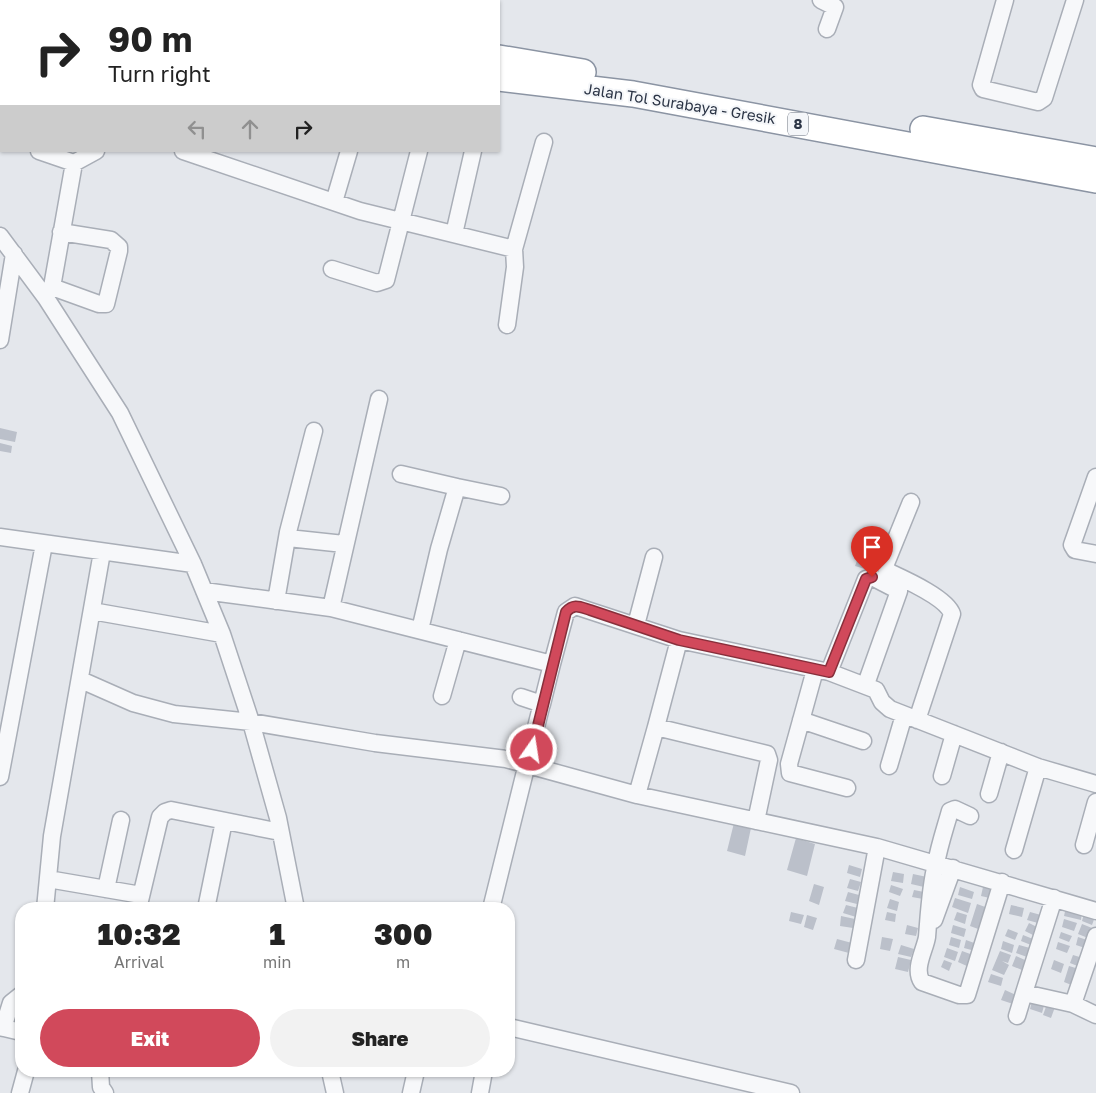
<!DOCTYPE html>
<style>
body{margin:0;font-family:"Golos Text",sans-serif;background:#f2f2f2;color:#222;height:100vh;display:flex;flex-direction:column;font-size:19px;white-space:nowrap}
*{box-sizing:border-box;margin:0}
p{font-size:16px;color:#767676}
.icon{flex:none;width:28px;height:28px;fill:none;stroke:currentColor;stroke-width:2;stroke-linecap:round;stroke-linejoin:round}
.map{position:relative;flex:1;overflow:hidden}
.panel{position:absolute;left:15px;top:902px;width:500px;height:175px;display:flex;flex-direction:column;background:#fff;border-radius:20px;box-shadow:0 1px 4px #0004}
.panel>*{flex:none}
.hud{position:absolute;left:0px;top:0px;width:500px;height:152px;box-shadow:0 1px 4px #0004;background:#fff;color:#222;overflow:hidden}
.pin{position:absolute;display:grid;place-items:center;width:42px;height:42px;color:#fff;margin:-51px -21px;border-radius:50% 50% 50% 0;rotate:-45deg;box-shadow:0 0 5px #0007}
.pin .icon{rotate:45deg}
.me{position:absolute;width:55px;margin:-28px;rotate:13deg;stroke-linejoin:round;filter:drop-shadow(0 0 4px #0008)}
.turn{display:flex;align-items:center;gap:18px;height:105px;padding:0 25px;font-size:22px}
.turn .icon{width:65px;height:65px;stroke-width:2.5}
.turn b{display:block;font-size:35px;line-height:42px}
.lanes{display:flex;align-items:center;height:48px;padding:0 25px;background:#0003;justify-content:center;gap:25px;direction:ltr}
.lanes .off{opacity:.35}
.eta{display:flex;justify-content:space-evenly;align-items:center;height:85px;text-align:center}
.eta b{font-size:30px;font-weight:800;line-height:35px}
.action{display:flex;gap:10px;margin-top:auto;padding:10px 25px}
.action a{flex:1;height:58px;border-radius:30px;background:#d1495b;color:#fff;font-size:20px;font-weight:800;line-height:58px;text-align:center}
.action a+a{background:#f2f2f2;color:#222}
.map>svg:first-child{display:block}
</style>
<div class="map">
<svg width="1096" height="1093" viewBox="0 0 1096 1093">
<rect width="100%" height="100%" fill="#e4e7ec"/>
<path fill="#bbc0ca" d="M0,428l17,4 -2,10 -15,-3z
M0,443l12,3 -1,7 -11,-2z
M858,558l10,3 -3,8 -10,-3z
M734,823l17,5 -6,28 -18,-5z
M796,838l19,6 -8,32 -20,-6z
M849,865l13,4 -2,8 -13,-4z
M893,872l11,2 -1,9 -12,-2z
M913,874l14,3 -3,10 -13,-3z
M985,878l14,4 -5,17 -13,-3z
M850,879l11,3 -3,9 -11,-3z
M814,884l10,3 -5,18 -10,-4z
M891,885l12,4 -3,7 -11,-4z
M960,887l14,5 -2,7 -14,-4z
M914,890l10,2 -1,7 -11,-2z
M848,892l11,3 -2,9 -12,-3z
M955,898l16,5 -3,10 -16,-6z
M890,899l9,3 -2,9 -10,-3z
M977,904l11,4 -7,22 -11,-4z
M846,905l12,3 -2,9 -13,-4z
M1011,905l13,3 -2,9 -13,-3z
M1066,907l16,4 -1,9 -17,-4z
M1085,910l11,4 -4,11 -10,-4z
M791,912l13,3 -3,9 -12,-3z
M887,912l9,2 -1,8 -10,-2z
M957,912l10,3 -2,9 -11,-4z
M1030,912l11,3 -3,8 -11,-3z
M807,915l10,3 -4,12 -9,-3z
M841,916l14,3 -2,9 -13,-2z
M1064,919l13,4 -3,8 -12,-4z
M1029,923l10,5 -4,8 -10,-5z
M1082,924l10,4 -4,10 -10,-4z
M907,925l11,3 -2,8 -11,-2z
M953,925l13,4 -2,8 -13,-4z
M1008,929l10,4 -3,7 -10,-4z
M1061,932l11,4 -3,6 -10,-4z
M1023,935l10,4 -2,6 -10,-4z
M882,937l11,2 -3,12 -10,-2z
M951,937l10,3 -2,8 -10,-3z
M1078,937l9,3 -2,8 -9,-3z
M837,939l15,4 -3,10 -15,-4z
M966,940l11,4 -2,7 -11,-3z
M1003,941l11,4 -2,8 -11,-4z
M1058,942l12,4 -3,7 -11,-4z
M901,945l13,4 -3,8 -13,-3z
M1019,945l11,3 -3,9 -11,-4z
M947,948l11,4 -3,9 -11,-4z
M962,951l11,4 -4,12 -11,-5z
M1000,951l11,4 -3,8 -6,-2 7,4 -5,10 -12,-5z
M1073,955l10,3 -3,9 -10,-4z
M1016,956l9,4 -3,10 -10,-4z
M898,957l13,3 -3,12 -13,-3z
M944,960l8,3 -3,8 -8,-4z
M1054,960l10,4 -3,9 -10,-4z
M1069,966l10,3 -5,17 -10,-4z
M991,974l12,4 -2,8 -13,-4z
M1005,990l11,5 -3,9 -12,-4z
M1033,998l12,4 -3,11 -12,-4z
M1047,1004l8,3 -4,11 -8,-3z"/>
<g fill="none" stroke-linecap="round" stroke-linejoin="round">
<g stroke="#a9aeb7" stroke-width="19">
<path id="minor" d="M821,0l14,7 -8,22
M1005,0l-24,85 2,4 55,13 6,-4 31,-98
M0,139l1,1
M39,151l35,12 22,-12
M183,151l177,60 154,38 30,-107
M334,202l15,-51
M454,234l19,-83
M0,236l46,62 74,115 73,151 29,70 29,88 27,96 18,91
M332,269l45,14 9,-3 33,-129
M52,287l47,17h7l13,-53v-4l-8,-7 -50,-8
M46,297l6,-10 22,-124
M507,325l8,-58 -1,-18
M0,340l14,-86
M401,474l56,13 -18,62 -19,81
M1096,477l-24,68 3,5 21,4
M457,487l44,9
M911,502l-26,64 4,6c15,7 58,26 63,42l-35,106
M0,537l193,27
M288,538l56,6
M204,591l127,17 221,56 14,-52 9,-6 104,34 150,32 37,-93 6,-2 27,14 -33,93
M276,601l12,-69 26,-101
M331,608l48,-209
M92,611l130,23
M636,625l18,-68
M679,640l-23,87 111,27 2,6 -13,61
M815,670l-26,94 1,9 57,15
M829,672l47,18 6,12 8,7 148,58 58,17
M81,680l52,23 41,11 77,8 124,21 131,16 131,36 240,52 219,64
M442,696l16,-56
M542,704l10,-40
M801,720l62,21
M889,766l15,-51
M942,776l12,-42
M0,777l44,-233
M989,794l12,-42
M637,795l19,-68
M970,816l-15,-7 -5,2c-5,18 -11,35 -14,53 -6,24 -7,49 -9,73 -2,13 -14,32 -5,45l37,13h8l35,-113
M1084,845l12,-43
M1014,850l24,-83
M48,879l93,16
M106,889l15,-69
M45,909l7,-73 50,-284
M138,909l22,-92 5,-5 6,-2 109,22
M206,909l18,-88
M491,909l50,-202 1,-3 -21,-7
M934,920l19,-52
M856,960l21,-113
M1024,993l30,-95
M1073,1004l23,11
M1017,1016l7,-23 49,11 23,-68
M0,1027l21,5
M509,1027l282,66
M3,1028l8,-25 10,-8
M100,1071l1,16 4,6
M330,1071l5,22
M20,1093l6,-22
M411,1093l5,-22
M480,1093l4,-22"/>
</g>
<g stroke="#8b94a3" stroke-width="28">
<path id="highway" d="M0,8h1
M0,30h1
M499,58l84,14
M499,78l134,16 463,86
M923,129l173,31"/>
</g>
<use href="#minor" stroke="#f7f8fa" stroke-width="16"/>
<use href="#highway" stroke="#fff" stroke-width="25"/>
</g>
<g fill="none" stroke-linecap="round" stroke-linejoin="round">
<g stroke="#882f3b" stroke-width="12">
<path id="route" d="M532,750l34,-138c8,-9 14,-5 24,-2l89,30 150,32 37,-93 6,-2"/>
</g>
<use href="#route" stroke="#d1495b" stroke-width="9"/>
</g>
<g text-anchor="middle" stroke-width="4" stroke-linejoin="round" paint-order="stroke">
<rect fill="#f4f6f9" stroke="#676e7b" stroke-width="1" x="788" y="112.5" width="20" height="23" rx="4"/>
<g font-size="14" font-weight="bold" fill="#2b3445">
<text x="798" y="129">8</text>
</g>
<g font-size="15" fill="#2b3445" stroke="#f4f6f9">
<text transform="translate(680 104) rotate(9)" y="5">Jalan Tol Surabaya - Gresik</text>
</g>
</g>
</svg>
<div class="pin" style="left:872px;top:577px;background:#d93025"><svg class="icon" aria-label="arrive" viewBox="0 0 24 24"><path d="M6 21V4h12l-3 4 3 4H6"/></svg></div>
<svg class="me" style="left:532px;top:750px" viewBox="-20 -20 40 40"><circle r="17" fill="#d1495b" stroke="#fff" stroke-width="3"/><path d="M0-11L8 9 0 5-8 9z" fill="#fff"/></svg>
<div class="hud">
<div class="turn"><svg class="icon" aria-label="right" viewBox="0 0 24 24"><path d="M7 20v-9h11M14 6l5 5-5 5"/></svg><div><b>90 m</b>Turn right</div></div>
<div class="lanes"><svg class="icon off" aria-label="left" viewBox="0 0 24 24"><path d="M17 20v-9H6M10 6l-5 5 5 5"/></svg><svg class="icon off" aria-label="ahead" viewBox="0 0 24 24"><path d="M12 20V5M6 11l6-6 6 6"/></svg><svg class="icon" aria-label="right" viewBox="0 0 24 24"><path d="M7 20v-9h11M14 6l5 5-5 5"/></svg></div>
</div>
<section class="panel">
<div class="eta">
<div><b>10:32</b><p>Arrival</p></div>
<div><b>1</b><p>min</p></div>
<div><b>300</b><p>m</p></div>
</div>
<div class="action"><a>Exit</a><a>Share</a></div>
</section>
</div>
